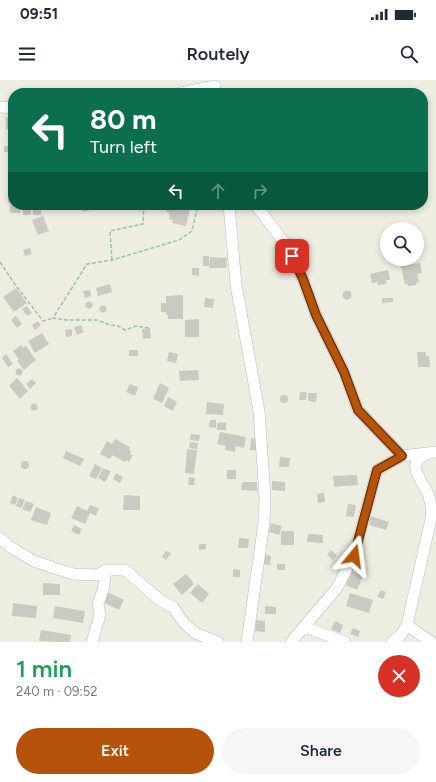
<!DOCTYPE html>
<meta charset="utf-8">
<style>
body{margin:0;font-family:Figtree,sans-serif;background:#f6f6f7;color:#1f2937;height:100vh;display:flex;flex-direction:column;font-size:15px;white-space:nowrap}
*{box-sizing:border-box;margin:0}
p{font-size:13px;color:#747a83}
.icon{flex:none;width:22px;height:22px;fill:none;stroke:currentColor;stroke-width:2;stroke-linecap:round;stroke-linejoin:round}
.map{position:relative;height:562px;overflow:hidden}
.side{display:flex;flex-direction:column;background:#fff;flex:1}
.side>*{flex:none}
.top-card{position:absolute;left:8px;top:8px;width:420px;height:122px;border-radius:16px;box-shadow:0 2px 6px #0003;background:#0b6e4f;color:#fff;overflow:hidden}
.buttons{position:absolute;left:380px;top:142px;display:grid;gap:8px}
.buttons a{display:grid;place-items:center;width:44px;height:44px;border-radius:50%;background:#fff;box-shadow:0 2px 6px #0003;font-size:20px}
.pin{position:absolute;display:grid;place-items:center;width:34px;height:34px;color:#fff;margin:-17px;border-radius:8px;box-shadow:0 2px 6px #0006}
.me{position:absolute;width:44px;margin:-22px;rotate:16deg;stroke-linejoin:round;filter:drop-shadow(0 0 3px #0008)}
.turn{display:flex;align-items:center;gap:14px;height:84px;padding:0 16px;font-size:18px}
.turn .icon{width:52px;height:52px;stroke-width:2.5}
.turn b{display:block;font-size:28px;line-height:34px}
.lanes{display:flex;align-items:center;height:38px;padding:0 16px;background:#0003;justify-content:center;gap:20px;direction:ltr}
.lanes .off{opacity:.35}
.round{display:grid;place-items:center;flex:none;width:42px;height:42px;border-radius:21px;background:#f6f6f7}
.overview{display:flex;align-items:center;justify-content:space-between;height:68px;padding:0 16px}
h1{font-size:24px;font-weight:600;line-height:30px;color:#1e9e55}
.primary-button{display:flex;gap:8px;margin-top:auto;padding:8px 16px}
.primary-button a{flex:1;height:46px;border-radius:24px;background:#b45309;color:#fff;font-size:16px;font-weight:600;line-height:46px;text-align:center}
.primary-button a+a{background:#f6f6f7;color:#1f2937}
.status{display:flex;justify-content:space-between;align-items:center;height:28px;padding:0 20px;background:#fff;direction:ltr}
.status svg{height:11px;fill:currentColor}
header{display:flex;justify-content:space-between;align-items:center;height:52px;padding:0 16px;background:#fff;font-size:18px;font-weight:600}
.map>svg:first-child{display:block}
</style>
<div class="status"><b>09:51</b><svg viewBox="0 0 49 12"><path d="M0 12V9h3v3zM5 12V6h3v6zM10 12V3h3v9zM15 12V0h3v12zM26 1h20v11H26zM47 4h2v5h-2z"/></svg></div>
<header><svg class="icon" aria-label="menu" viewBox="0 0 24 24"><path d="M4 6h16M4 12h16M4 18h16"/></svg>Routely<svg class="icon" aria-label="search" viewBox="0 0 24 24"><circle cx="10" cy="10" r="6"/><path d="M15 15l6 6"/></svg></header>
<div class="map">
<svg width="436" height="562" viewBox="0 0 436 562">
<rect width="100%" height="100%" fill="#edede2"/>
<path fill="#cac9c2" d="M6,37h7v12h-7z
M4,66h7v6h-7z
M423,78h5v14h-5z
M8,112h5v13h16v3h-9v5h-10v-10h-2z
M82,125h8l1,5 -8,2z
M167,125h24l-5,21 -14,-3 1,-3 -4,-1 1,-6 -4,-1z
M33,127h8v8h-8z
M23,130h8v5h-8z
M43,136l6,15 -11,4 -6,-15z
M30,168l2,6 -7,2 -2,-6z
M203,176h6v10h-6z
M210,177l17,1 -1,10h-17z
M420,183l2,10 -5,1 2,8 -3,1v2l-8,1v-2l-3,1 -4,-19z
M192,188h7v8l-7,-1z
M388,190l2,10h-4v4l-8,1 -1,-3 -5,1 -2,-9z
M110,204l2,8 -14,4 -2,-8z
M16,208l11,15 -13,9 -11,-15z
M90,210l1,6 -6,2 -2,-7z
M342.5 215a4.5 4.5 0 1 1 9 0a4.5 4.5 0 1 1-9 0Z
M183,215v24h-15v-4h-2v-3h-5v-9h5v-7z
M205,218l9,1 -1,9 -9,-1z
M382,218h11v4l-11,1z
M85.5 225a3.5 3.5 0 1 1 7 0a3.5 3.5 0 1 1-7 0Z
M99.5 229a3.5 3.5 0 1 1 7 0a3.5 3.5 0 1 1-7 0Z
M27,226l5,7 -5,3 -5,-7z
M16,236l6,8 -5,4 -6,-8z
M199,239v18h-14v-17z
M38,241l3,4 -6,5 -3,-5z
M81,245l3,7 -7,3 -3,-8z
M150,248l1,10 -8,1 -1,-10z
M72,249v7l-6,1 -1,-7z
M42,253l7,11 -14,9 -7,-12z
M21,265l2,3 3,-2 10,14 -12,10 -7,-9 2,-2 -6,-8z
M129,270h9v6h-9z
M169,272l9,2 -2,9 -9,-2z
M417,272h9v4h3l1,11h-12z
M6,274l7,10 -5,3 -6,-9z
M15.5 292a3.5 3.5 0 1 1 7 0a3.5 3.5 0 1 1-7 0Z
M198,290l1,10 -19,1 -1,-10z
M17,298l11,13 -8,8 -11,-13z
M32,299l4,4 -6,6 -4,-5z
M160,303l9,5 -7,15 -9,-4z
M130,304l8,3 -3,9 -9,-4z
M300,312h7l-1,8h-7z
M308,313h9l-1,9 -8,-1z
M280 319a4 4 0 1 1 8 0a4 4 0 1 1-8 0Z
M168,317l9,5 -4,9 -9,-5z
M207,322l17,2 -1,11 -17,-1z
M30.5 327a3.5 3.5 0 1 1 7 0a3.5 3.5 0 1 1-7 0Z
M210,340h6v8l-7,-1z
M226,342v8h-9v-7z
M220,352l26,5 -2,11 -8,-2 -1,6 -10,-2 1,-4 -9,-2z
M191,354l9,1 -1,6 -9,-1z
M251,358l6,1 -1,11h-6z
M115,359l15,8 -1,3 2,1 -1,3 3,1 -4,7 -3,-2 -1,2 -13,-7 -2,4 -10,-5 7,-13 5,3z
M190,362l8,1 -1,6 -8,-1z
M187,369l10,1 -3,24 -9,-1z
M66,371l18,8 -4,7 -17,-8z
M280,377l10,1 -1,9h-10z
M21 385a4 4 0 1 1 8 0a4 4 0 1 1-8 0Z
M95,384l7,4 -6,11 -7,-3z
M103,388l8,3 -6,11 -7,-4z
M227,390h9v9h-9z
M116,393l7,4 -3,6 -7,-4z
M357,395l1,10 -24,2 -1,-11z
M189,397l6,1 -1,7h-6z
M272,401l13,1v9l-13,-1z
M242,402h15v9l-16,-1z
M324,413l1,9 -7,1 -1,-9z
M13,415l5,3 -3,7 -5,-2z
M124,415l16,1v14h-17z
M19,418l6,2 -4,8 -5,-2z
M26,421l8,3 -4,8 -8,-3z
M348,424l8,1 -2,12 -8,-1z
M90,425l9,3 -3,8 -6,-3 -5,11 -14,-6 6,-12 10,5z
M36,427l15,6 -4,12 -16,-5z
M371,436l18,6 -3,8 -17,-5z
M271,443l11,3 -3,9 -10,-3z
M74,445l8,4 -3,6 -8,-4z
M281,451h13v14h-13z
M308,454l15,1v8l-16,-1z
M239,458l10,1 -1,9h-10z
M199,464h7v5l-7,1z
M331,470l6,5 -4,5 -6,-5z
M166,471l5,2 -5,7 -4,-3z
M262,474l9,2 -1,9 -9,-1z
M277,484h8v6h-8z
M233,489l7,1v7h-7z
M352,491l11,5 -6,14 -11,-5z
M186,494l8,10 -12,11 -9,-11z
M43,503l17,1v11h-17z
M198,504l11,10 -7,9 -12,-10z
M381,510l5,2 -3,7 -6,-2z
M107,512l17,8 -5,10 -17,-8z
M350,513l23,7 -4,13 -23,-7z
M13,523l24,3 -1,12 -24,-2z
M55,526l30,5 -2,12 -30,-5z
M265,526l11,1v7h-11z
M256,540l9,1v11l-10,-1z
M335,541l8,4 -3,8 -9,-4z
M353,548l7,3 -2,6 -8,-3z
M41,550l30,5 -1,7 -31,-1z"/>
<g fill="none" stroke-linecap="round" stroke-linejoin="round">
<g stroke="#babbc1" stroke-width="12">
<path id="minor" d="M181,13l34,-7
M0,27l13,1
M229,125l7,80 23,126 6,86 -1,26 -17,119
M256,125l30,40 17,34 13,36 28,57 14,38 44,46 34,-4
M0,458l12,10 22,13 20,7 19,6 24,1 9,-5h19l36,31 12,6 11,16 11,10 23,9
M407,545l24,17
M305,547l40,15
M92,562l8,-27 -2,-11 5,-14 3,-20
M291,562l46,-54 17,-33 23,-85 25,-14
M392,562l8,-6 7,-11 24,-106c1,-8 0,-15 -2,-23 -5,-14 -27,-34 -1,-42"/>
</g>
<path stroke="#99c4b0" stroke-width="1.5" stroke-dasharray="4 2" stroke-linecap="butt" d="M112,180l-2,-29 33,-7 1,-19
M0,182l14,21 29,38 10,-3
M149,248l-13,-2 -11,4 -7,-4 -8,-1 -13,-5h-31l-13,-2 34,-54 25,-4 67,-20 13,-9 6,-26"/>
<use href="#minor" stroke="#fff" stroke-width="11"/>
</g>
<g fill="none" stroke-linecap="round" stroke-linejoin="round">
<g stroke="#753606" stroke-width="10">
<path id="route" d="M292,176l11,23 13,36 28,57 14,38 44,46 -25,14 -23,86"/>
</g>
<use href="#route" stroke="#b45309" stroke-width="7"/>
</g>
</svg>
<div class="buttons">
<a><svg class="icon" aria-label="search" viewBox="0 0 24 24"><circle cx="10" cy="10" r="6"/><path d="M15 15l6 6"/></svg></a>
</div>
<div class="pin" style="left:292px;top:176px;background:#d93025"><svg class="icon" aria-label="arrive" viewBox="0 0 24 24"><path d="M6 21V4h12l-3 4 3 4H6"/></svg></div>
<svg class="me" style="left:354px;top:476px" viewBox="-20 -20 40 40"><path d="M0-17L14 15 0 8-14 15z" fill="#b45309" stroke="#fff" stroke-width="4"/></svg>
<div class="top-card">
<div class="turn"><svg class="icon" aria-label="left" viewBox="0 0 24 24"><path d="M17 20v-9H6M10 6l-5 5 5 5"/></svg><div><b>80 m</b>Turn left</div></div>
<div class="lanes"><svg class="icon" aria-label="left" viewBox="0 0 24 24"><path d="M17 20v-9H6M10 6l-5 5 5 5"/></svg><svg class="icon off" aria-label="ahead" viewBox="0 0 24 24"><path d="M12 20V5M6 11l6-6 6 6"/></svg><svg class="icon off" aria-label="right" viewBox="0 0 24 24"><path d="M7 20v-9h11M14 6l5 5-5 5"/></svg></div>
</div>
</div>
<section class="side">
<div class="overview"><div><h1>1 min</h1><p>240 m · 09:52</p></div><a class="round" style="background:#d93025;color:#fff"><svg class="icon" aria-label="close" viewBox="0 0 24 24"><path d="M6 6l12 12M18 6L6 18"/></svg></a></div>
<div class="primary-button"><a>Exit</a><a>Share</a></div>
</section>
